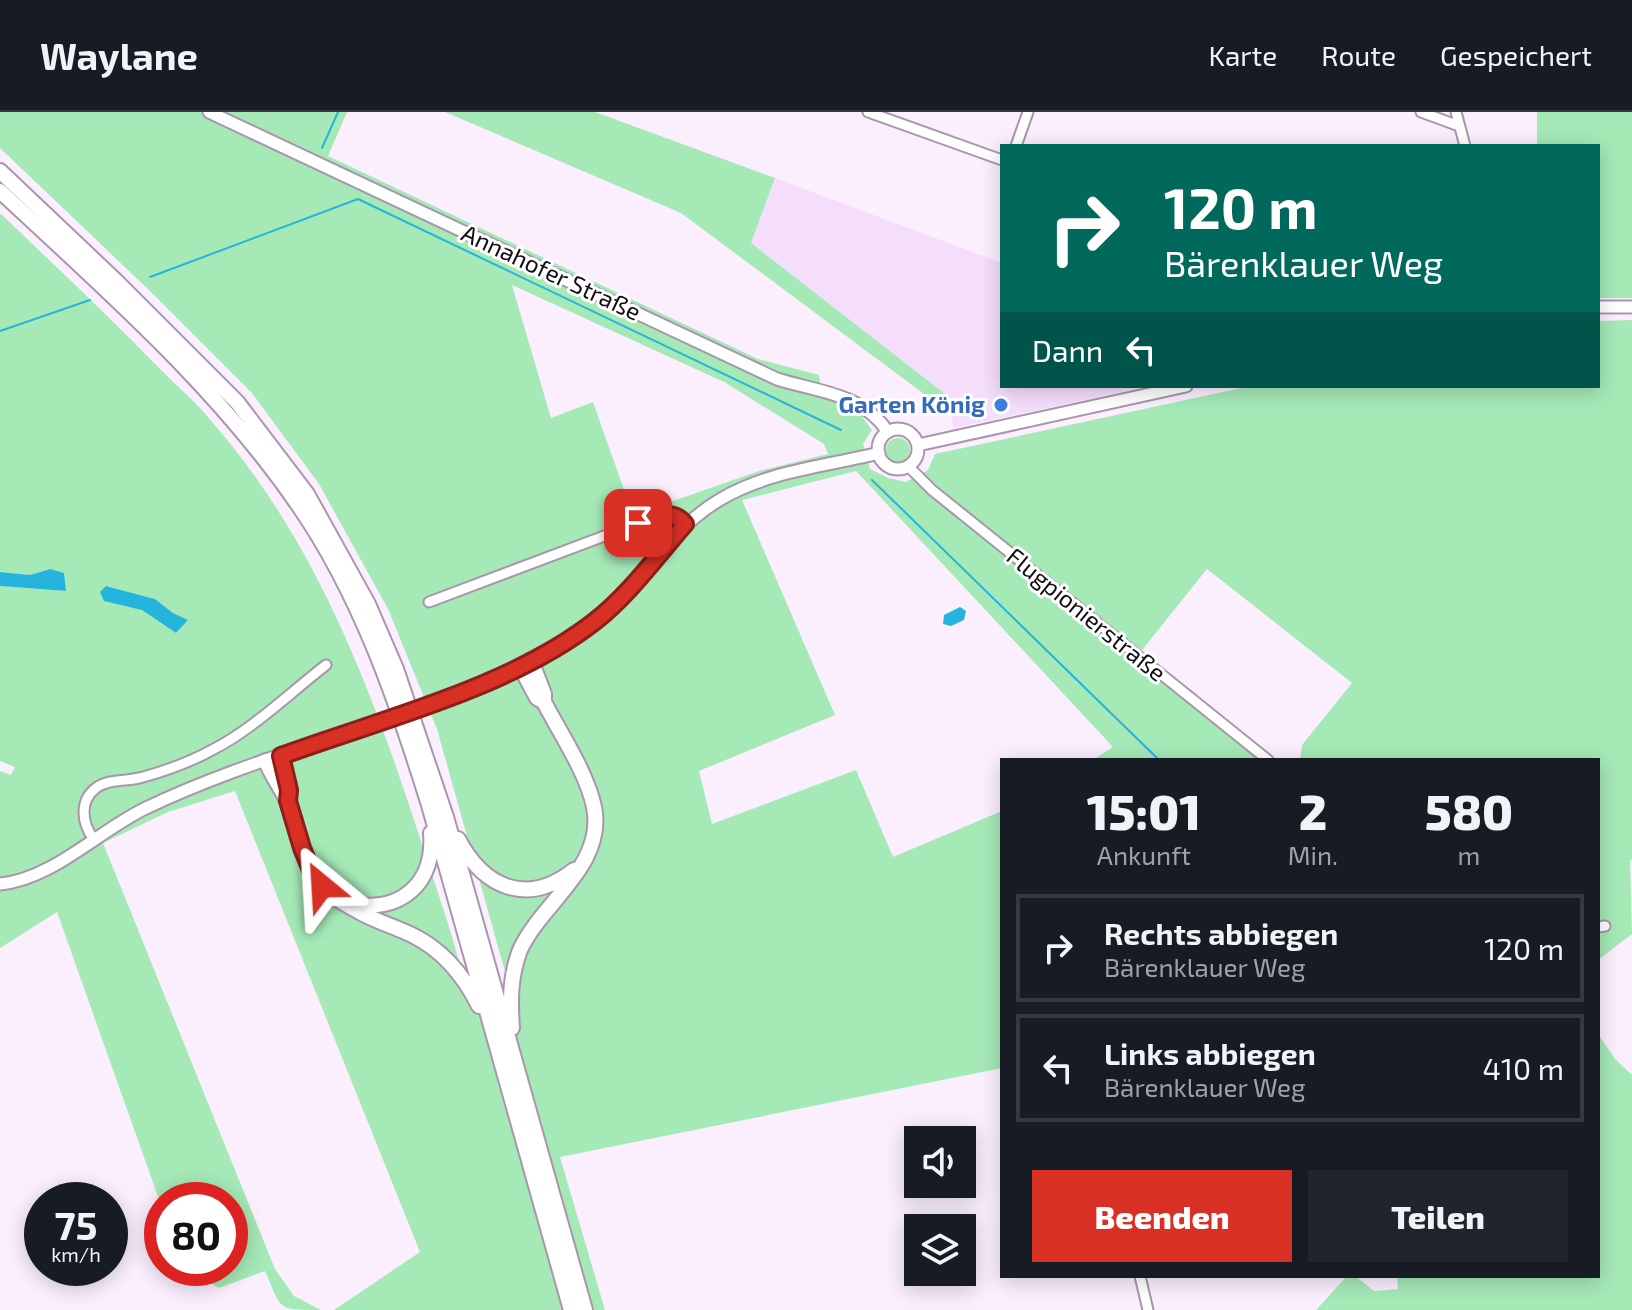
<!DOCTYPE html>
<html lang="de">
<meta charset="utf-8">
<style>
body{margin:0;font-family:"Exo 2",sans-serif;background:#20242c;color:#f1f3f6;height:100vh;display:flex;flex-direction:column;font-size:30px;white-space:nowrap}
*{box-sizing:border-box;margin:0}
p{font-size:26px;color:#9ea1a6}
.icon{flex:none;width:44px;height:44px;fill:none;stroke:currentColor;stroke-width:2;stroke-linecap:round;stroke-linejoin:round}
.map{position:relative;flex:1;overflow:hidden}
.panel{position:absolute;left:1000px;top:646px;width:600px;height:520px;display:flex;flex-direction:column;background:#171b24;border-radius:0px;box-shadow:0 4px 20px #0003}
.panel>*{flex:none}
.guide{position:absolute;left:1000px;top:32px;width:600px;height:244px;border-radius:0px;box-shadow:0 4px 20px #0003;background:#00695c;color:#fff;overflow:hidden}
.fabs{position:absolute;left:904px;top:1014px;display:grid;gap:16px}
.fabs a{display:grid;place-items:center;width:72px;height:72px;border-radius:0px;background:#171b24;box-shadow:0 4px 20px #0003;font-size:40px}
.speed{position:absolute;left:24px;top:1070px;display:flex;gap:16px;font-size:40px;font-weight:700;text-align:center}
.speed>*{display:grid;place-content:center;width:104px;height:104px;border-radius:50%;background:#171b24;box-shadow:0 4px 20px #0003;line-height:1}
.speed small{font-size:20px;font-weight:400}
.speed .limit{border:12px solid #d22;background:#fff;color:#111}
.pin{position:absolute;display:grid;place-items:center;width:68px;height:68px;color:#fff;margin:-34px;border-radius:16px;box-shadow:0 4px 12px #0006}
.me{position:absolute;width:88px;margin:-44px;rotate:333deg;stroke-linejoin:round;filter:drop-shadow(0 0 6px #0008)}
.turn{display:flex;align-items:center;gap:28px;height:168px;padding:0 32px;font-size:36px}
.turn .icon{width:104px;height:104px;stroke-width:2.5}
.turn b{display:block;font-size:56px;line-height:68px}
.then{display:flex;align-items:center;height:76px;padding:0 32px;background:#0003;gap:16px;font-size:30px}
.eta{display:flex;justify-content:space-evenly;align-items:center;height:136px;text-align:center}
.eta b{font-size:48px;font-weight:800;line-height:56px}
.button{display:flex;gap:16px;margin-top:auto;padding:16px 32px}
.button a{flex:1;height:92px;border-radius:0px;background:#d93025;color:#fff;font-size:32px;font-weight:800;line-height:92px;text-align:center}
.button a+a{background:#20242c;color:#f1f3f6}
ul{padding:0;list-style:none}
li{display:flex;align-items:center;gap:24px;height:108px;margin:0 16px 12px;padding:0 16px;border:4px solid #363941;border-radius:0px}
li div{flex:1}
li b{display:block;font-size:30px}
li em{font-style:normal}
header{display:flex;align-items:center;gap:48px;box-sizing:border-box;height:112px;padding:0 40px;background:#171b24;border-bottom:2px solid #363941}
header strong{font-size:38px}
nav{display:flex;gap:44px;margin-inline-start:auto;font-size:28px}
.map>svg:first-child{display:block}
</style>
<header>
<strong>Waylane</strong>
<nav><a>Karte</a><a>Route</a><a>Gespeichert</a></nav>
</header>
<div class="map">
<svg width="1632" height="1198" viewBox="0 0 1632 1198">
<rect width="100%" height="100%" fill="#fbeffe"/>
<path fill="#f5ddfc" d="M775,66l227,85v123h147l-195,42 -3,-14 15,-4 -216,-168z"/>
<path fill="#a5e9b7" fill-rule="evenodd" d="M0,0h347l-19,44 430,203 61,16 3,21 36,15 14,19 -9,14 7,25 18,9 18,4 22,-12 7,-16 316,-68h347v-65l34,-1v539l-2,2 2,73 -34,26v-200h-298l2,-15 50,-62 -145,-114 -73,91 129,100h-170l20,-13 -257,-276 -114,29 93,215 -136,56 13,53 144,-54 37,87 109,-46v257l-442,89 45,153h-271l86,-58 -185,-461 -67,21 -65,31 172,426 19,27 27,14c-45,0 -39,0 -56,-39l-46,17 -36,-20h47v-68h-68v8l-105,-296 -57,36v-177l11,4 4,-8 -15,-6v-175l66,5 -16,-22 -20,6 -30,-3v-359c54,52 109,103 161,157 17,17 36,33 51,52 101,115 157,260 204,404 20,62 42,122 56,186l45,-12 -13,-32 -67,-239 -49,-120 -69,-125 -67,-91 -101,-101 -151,-144zM512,173l212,97 100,62 4,10 -69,17 -126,44 -40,-113 -42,16zM107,474l48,13 18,14 15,7 -12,13z
M445,0h150l180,66 -24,65 216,168 -16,3 -270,-201z
M1537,0h95v186h-34v-152h-61z
M886 338a12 12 0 1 1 24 0a12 12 0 1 1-24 0Z
M1598,922l17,25 17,16v235h-316l31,-34h8l19,15 24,-2 -1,-13h201z"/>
<path fill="#25b4dc" d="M50,457l14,4 2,18 -66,-5v-14l30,3z
M106,474l49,13 18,14 15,7 -12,13 -34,-23 -38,-9 -4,-9z
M960,495l6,4 -2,9 -13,6 -8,-2 1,-9z"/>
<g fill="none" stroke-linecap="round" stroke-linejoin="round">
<path stroke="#25b4dc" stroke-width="2" d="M322,36l16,-36
M150,165l208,-78 483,231
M0,219l90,-31
M872,368l287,280"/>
<g stroke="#a996ad" stroke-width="13">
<path id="minor" d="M868,0l134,48
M1421,0l38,14
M1456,0l9,34
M1016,34l12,-34
M908,354l24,24 336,270
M429,490l231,-87 16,1 9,8
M93,726c-11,-15 -14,-37 3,-50 13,-10 32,-6 47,-11 22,-6 49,-16 69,-27 40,-20 79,-58 114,-85
M1598,815l7,-1
M1140,1164l8,34"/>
</g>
<g stroke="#a996ad" stroke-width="15">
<path id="tertiary" d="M209,0l568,267c41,13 85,14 111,53
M1598,195h34
M878 337a20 20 0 1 1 40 0a20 20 0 1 1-40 0Z
M918,333l268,-59
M430,591c59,-22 121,-42 169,-85 42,-38 72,-90 122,-119 47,-28 106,-33 158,-46
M0,772c53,-5 98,-53 146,-76 75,-36 157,-60 236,-88"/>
</g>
<g stroke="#a996ad" stroke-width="18">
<path id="trunk" d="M0,59l116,110 121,121 70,92 61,110 28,65 50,148 139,493
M0,79c106,99 217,195 299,315 62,90 98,196 130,299l142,505
M532,551l12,31v8
M281,644l8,34 -1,11
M266,649c6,16 17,29 23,44 12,28 14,61 36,85 8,8 21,14 31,20 18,11 38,16 56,25 31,15 52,41 67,71
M458,727c26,49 69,68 116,31
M352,792c49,9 83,-21 79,-71
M512,916c-2,-27 -2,-52 8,-78 21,-47 86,-84 74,-143 -7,-34 -34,-74 -50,-105l-7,-4 -16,-30"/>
</g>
<use href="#minor" stroke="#fff" stroke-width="9"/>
<use href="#tertiary" stroke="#fff" stroke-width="11"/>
<use href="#trunk" stroke="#fff" stroke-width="14"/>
<g stroke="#a996ad" stroke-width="15" stroke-linecap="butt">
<path id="tertiary-bridge" d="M382,608l48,-17"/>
</g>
<use href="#tertiary-bridge" stroke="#fff" stroke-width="11"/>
</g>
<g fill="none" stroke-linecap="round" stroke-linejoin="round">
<g stroke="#8d1f18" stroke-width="20">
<path id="route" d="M322,774l-11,-16 -9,-22 -14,-47 1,-11 -8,-34c101,-37 228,-68 313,-134 34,-26 62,-65 91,-98 -13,-16 -30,-7 -47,-1"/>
</g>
<use href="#route" stroke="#d93025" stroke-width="14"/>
</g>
<circle fill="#3f7fe0" stroke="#fff" stroke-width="3" cx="1001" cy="293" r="8"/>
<g text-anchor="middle" stroke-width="6" stroke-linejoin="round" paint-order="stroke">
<g font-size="24" fill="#120c14" stroke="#fff">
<text transform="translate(551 161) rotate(25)" y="8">Annahofer Straße</text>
<text transform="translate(1086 503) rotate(39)" y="8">Flugpionierstraße</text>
</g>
<g font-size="24" font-weight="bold" fill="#366cbe" stroke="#fff" text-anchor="end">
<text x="985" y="301">Garten König</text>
</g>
</g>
</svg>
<div class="fabs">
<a><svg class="icon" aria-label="sound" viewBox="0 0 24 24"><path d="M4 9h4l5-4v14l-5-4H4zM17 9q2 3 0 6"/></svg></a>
<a><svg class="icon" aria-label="layers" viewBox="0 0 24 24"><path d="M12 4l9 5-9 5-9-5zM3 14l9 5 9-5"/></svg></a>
</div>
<div class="speed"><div>75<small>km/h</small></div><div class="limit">80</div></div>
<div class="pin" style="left:638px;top:411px;background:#d93025"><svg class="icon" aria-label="arrive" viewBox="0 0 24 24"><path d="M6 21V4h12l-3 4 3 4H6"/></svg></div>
<svg class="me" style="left:322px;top:774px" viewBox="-20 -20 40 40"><path d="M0-17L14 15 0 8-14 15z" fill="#d93025" stroke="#fff" stroke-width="4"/></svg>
<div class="guide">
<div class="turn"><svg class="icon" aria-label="right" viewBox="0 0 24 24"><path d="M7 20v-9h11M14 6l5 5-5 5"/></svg><div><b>120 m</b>Bärenklauer Weg</div></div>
<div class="then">Dann<svg class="icon" aria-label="left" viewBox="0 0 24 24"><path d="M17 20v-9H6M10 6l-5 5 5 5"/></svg></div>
</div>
<section class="panel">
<div class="eta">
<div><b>15:01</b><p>Ankunft</p></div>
<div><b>2</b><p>Min.</p></div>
<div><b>580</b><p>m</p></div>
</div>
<ul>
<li><svg class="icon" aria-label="right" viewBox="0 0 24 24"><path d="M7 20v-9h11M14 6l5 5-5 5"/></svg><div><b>Rechts abbiegen</b><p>Bärenklauer Weg</p></div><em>120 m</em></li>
<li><svg class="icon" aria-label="left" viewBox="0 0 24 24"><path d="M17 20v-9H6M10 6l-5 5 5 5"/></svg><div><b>Links abbiegen</b><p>Bärenklauer Weg</p></div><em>410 m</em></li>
</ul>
<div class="button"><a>Beenden</a><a>Teilen</a></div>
</section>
</div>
